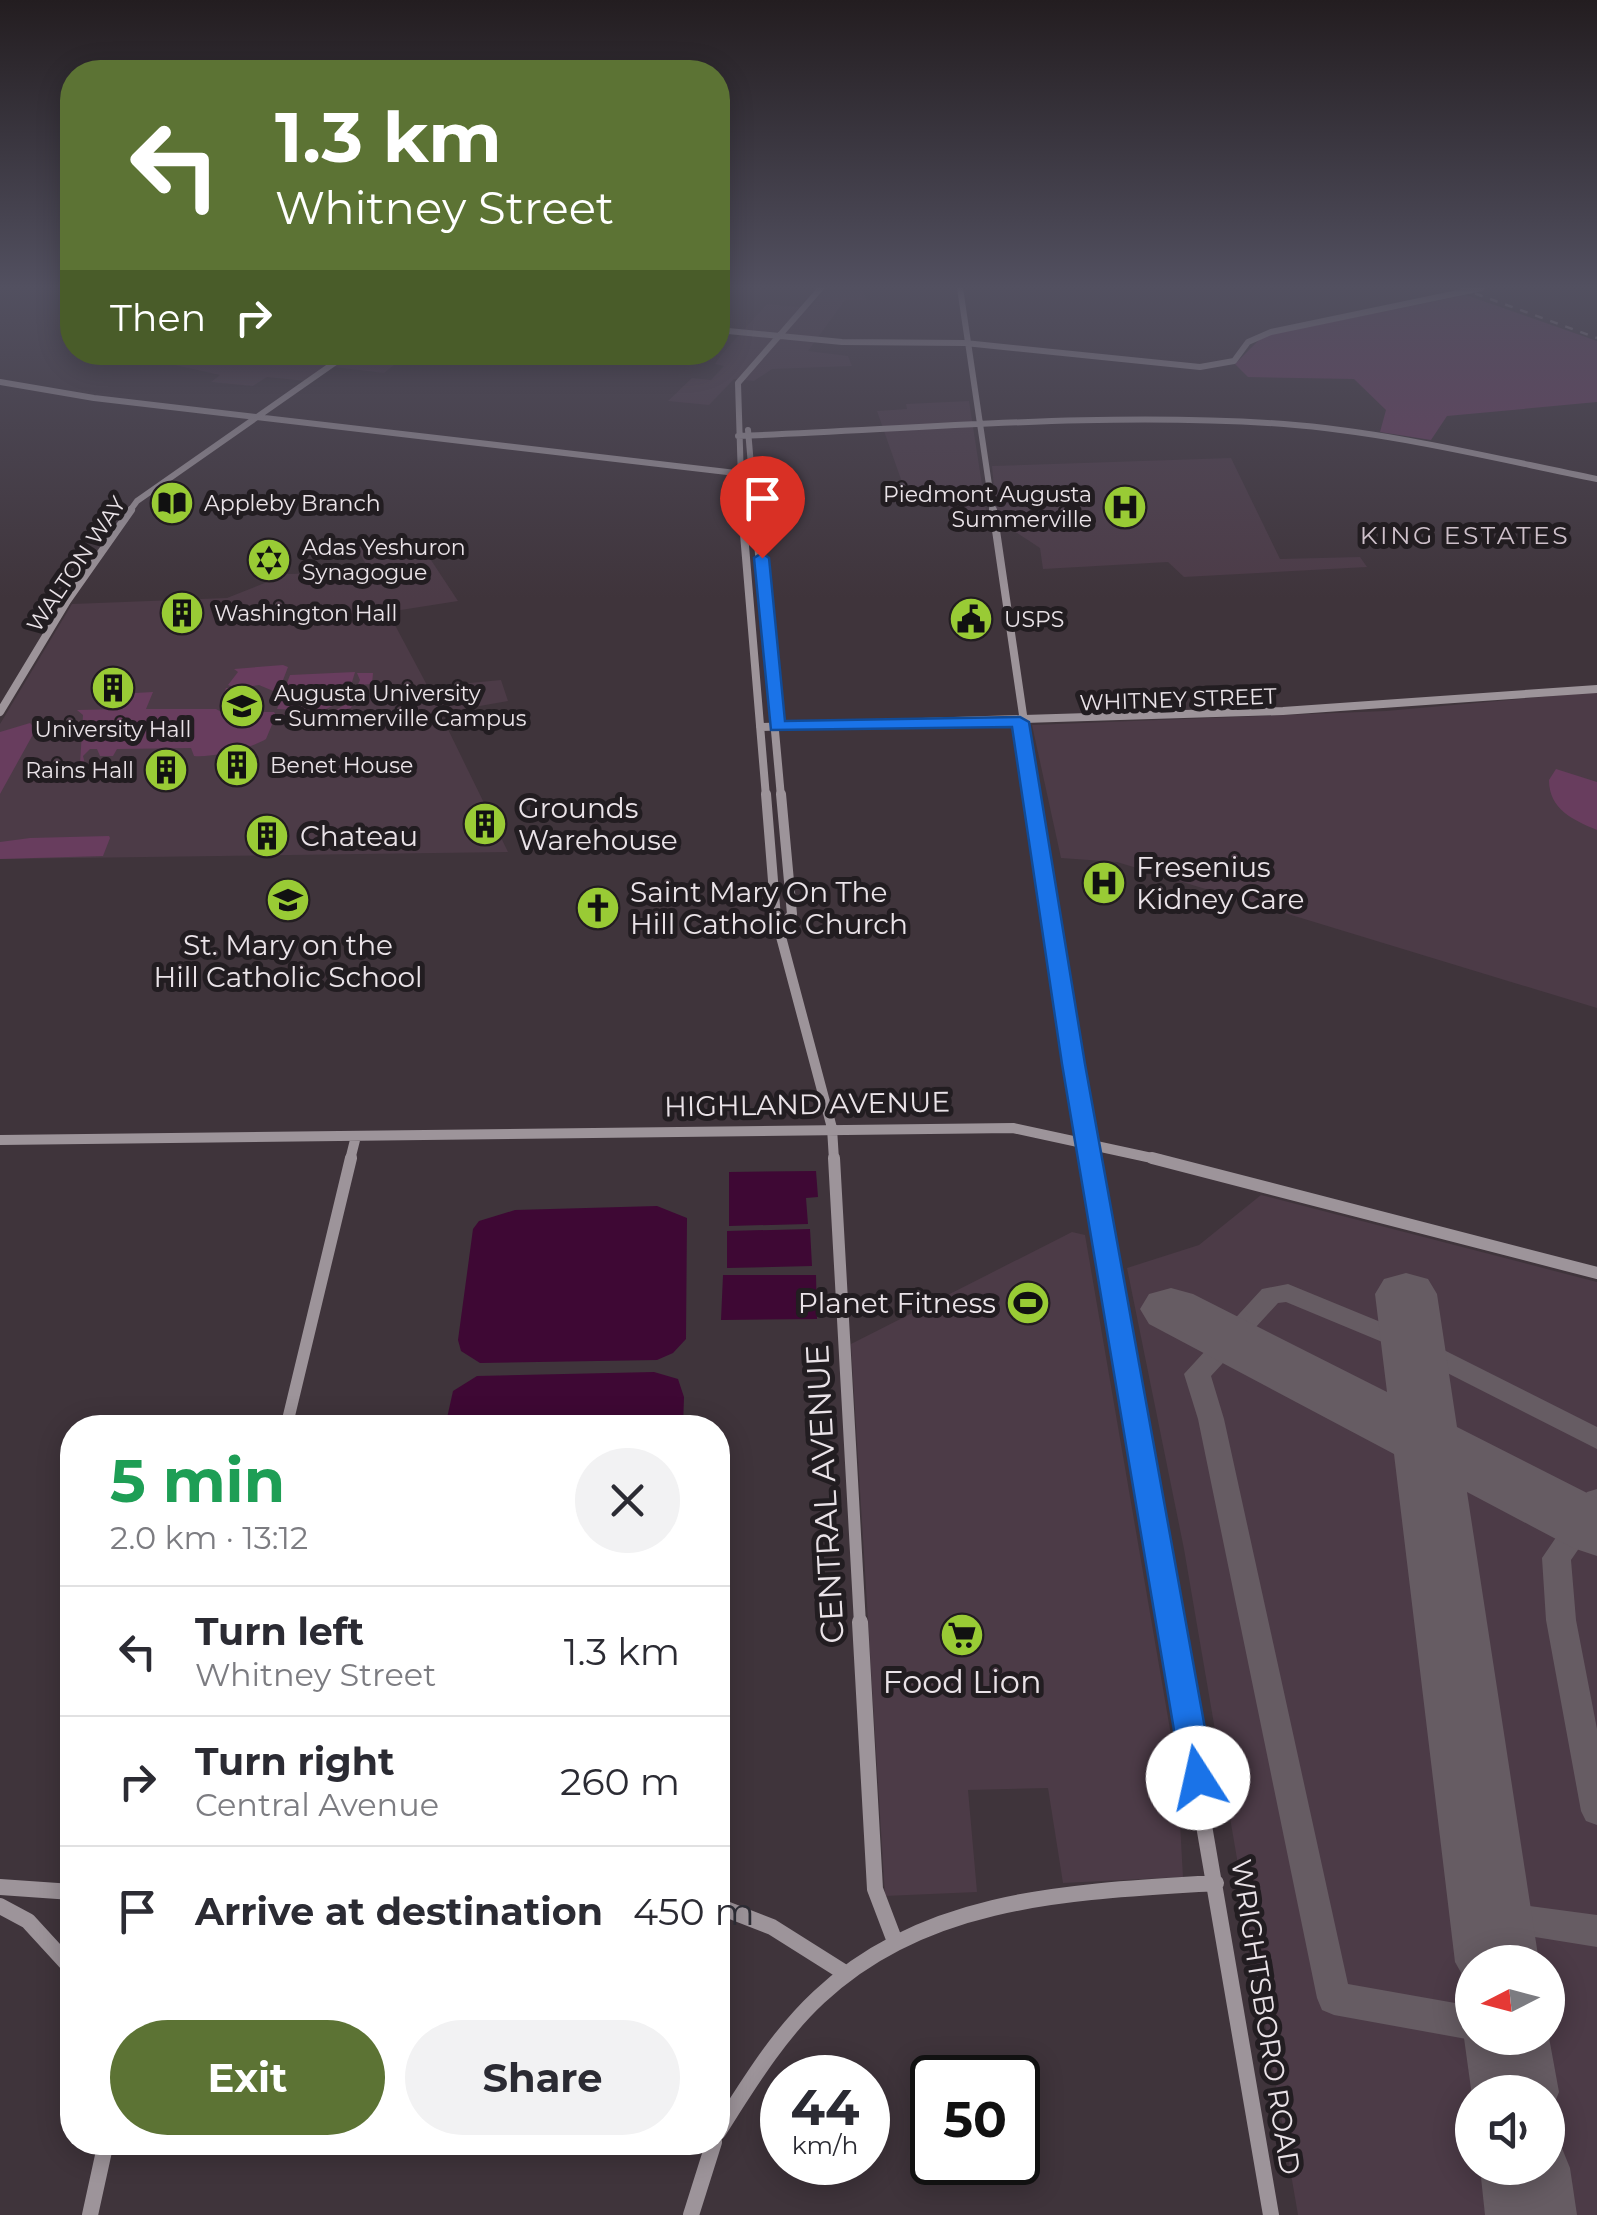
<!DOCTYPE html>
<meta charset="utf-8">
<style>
body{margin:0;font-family:Montserrat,sans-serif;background:#f2f2f3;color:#2b2b33;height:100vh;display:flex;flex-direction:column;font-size:38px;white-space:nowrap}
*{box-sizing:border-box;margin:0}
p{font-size:32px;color:#7c7c81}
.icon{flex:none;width:55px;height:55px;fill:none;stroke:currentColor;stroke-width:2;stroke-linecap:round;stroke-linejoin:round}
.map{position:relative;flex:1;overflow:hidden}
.sheet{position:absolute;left:60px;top:1415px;width:670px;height:740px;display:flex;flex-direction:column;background:#fff;border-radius:40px;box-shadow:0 5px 25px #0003}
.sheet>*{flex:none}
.top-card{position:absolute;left:60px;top:60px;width:670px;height:305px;border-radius:40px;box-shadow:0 5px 25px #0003;background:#5c7334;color:#fff;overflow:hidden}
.needle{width:65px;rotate:264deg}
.buttons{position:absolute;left:1455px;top:1945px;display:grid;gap:20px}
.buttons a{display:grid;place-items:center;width:110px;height:110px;border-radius:50%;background:#fff;box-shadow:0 5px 25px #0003;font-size:50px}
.speed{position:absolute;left:760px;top:2055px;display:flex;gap:20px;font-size:50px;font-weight:700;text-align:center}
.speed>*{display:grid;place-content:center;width:130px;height:130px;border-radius:50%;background:#fff;box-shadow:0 5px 25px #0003;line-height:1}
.speed small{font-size:25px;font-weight:400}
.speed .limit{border:5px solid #111;border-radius:15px;background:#fff;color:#111}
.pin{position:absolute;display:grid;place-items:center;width:85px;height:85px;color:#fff;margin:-102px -42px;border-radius:50% 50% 50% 0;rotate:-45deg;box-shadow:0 0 10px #0007}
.pin .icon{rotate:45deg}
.me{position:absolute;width:110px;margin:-55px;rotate:350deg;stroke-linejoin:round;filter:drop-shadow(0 0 8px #0008)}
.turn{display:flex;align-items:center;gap:35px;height:210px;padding:0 50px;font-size:45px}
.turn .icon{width:130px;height:130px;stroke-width:2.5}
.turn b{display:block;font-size:70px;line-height:85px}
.then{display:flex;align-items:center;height:95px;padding:0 50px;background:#0003;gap:20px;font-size:38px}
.round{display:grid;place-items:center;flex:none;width:105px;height:105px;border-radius:52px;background:#f2f2f3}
.overview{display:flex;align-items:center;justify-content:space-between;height:170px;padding:0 50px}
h1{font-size:60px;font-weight:700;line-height:75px;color:#1e9e55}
.primary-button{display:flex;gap:20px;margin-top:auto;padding:20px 50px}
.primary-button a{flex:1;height:115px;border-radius:60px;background:#5c7334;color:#fff;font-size:40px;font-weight:700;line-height:115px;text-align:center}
.primary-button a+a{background:#f2f2f3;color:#2b2b33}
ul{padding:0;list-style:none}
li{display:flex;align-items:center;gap:30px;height:130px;padding:0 50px;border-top:2px solid #e1e1e2}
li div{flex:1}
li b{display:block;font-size:38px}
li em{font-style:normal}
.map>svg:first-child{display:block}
</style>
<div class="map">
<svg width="1597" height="2215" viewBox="0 0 1597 2215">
<rect width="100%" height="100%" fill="#3f343b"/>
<path fill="#4c3b47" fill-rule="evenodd" d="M826,288h37l3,12h-21l-37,51 40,5 4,10 -80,3 -18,12 -20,-2 -25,26 -41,-4 24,-23 19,2 13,-14 -9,-2 6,-9 46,-51 43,4z
M173,352l236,1 -25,20 -59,-7 -20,15 -38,-4 -14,9 -42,-4 9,-7 -63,-14z
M969,401l18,116 -35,1 -9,-31 -39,1 -27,-77 30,-2 -1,-5z
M1231,458l49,101 80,-2 7,10 -183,10 -16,-15 -125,7 -3,-21 -43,-28 -5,-54z
M355,546l74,11 29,44 -70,11 40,75 73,-7 7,21 -68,12 68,139 -508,7v-135l72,-120 155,-6 60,-24 84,-2z
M1597,692v316l-480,-146 -56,-4 -29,-133 354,-14z
M1261,1195l336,87v933h-299l-114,-666 -57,-281 72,-23zM1472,1962h76v76h-76zM1472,2092h76v76h-76z
M1072,1232l13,3 92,535 6,107 -120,6 -15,-95 -80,2 9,102 -92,4 -34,-552z"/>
<path fill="#683d5e" d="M1466,295l131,46v61l-150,14 -16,24 -51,-8 6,-22 -32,-31 -106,-2 -13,-13 28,-28z
M283,665l5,2 -10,26 -19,-8 -12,2 -1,7 -24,4 4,-10h10l-8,-3 10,-13 -4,-3z
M355,672l-8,27 -23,11 9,2 17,-11 10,-21 -3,-7h16l-1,11 -13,1 -8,23 -12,3 6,6 -3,10h-40l4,-12h-27l37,-4 -39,-2 13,-34z
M153,692l-7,17h70l9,5 1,-7 6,5h42l2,3 -10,24c-14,9 -56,19 -72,17l-3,-8 -74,1 -4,7h-13l-3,-7h-7l-7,7 2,8h-5l3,-49 -6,-5 46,-1 -4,-4 16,-12z
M30,723l6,6 -36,65v-62z
M1556,769l41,13v48c-24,-10 -48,-21 -48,-50z
M30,838l79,-2 1,2 -7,18 -103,3v-17z"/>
<path fill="#3e0834" d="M816,1171l2,26 -12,1 2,26 -79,2v-54z
M657,1206l30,12 -1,121 -13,14 -16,7 -177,3 -19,-12 -3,-11 15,-111 6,-8 36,-11z
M810,1229l2,37 -85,2v-37z
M723,1275h93l1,44 -96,1z
M654,1372l24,7 6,18 -1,30h-238l8,-36 24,-15z"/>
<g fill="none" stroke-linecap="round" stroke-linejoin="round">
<path fill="#665c63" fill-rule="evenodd" d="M1288,1284l134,55 175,88v22l-193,-98 -118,-49 -8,1 -67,73 13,43 124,565 124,22v32h6l-6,2 -138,-25 -12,-5 -5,-12 -119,-579 -14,-45 78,-85z
M1597,1489v33l-26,38 5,60 21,109v96l-11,-4 -5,-10 -35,-191 -4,-62 45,-66z
M1491,1901l106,14v32l-118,-19 -5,-11 5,-11z"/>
<path fill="#665c63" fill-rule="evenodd" d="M1406,1273l22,6 9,15 20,133 140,71v58l-24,-8 -106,-56 72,470h-67v30l-17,-30 -61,-508 -245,-130 -9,-15 9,-15 22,-6 22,6 194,98 -12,-98 9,-15z
M1472,2018v20h76v-6l11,60 -11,28v-28l-76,4 -8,-58z
M1548,2132l9,4 13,32 7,47h-92l-5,-47h68z"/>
<path stroke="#9d949a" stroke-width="6" d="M960,288l33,224
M718,330l124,12 123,1 235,24 34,-6 14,-19 23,-10 211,-44
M0,382l94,16 659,77
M748,430l7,82
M738,436c181,-7 364,-25 546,-12 105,8 209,34 313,55
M129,512l8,-11 213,-149
M742,512l-4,-129 83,-95"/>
<path stroke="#9d949a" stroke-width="8" d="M742,510l24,287
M755,510l26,287
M993,510l42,287
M0,712l67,-111 64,-91
M760,727l523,-16 314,-22"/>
<path stroke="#9d949a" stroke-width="10" d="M766,794l10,124 56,210 2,32
M1034,794l56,366
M780,929l12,-15 -11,-120
M0,1140l1013,-12 148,32
M350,1160l6,-24"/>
<path stroke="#9d949a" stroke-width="12" d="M834,1158l26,466
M1090,1158l80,466
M1152,1158l445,115
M286,1428l65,-270"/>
<path stroke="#9d949a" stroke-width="16" d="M860,1622l15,267 19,50
M1169,1622l102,593
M0,1887l72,5
M0,1906l28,15 44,48
M718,1906l54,21 73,46
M718,2132c30,-47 60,-97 101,-135 108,-102 257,-105 397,-114
M90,2215l16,-73
M691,2215l23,-73"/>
<path stroke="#8e858b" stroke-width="2.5" stroke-dasharray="8 8" stroke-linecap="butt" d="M1460,288l137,50"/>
</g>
<linearGradient id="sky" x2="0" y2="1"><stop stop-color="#231d20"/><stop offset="0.48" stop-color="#525060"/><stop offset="1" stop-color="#525060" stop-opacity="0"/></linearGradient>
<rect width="1597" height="598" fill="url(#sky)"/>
<path fill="#1a73e8" stroke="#114b97" stroke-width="2.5" d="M762,553l7,5 16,163 235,-4 9,5 56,342 129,714 -4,10 -12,4 -11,-4 -5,-10 -120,-714 -50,-337 -241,3 -17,-172z"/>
<defs>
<g id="library-disc" transform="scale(2.25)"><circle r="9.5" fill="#99cb35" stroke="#221d21"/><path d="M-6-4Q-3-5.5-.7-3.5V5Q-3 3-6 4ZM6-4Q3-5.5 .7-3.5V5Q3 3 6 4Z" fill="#111"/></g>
<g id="hospital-disc" transform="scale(2.25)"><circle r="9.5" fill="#99cb35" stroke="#221d21"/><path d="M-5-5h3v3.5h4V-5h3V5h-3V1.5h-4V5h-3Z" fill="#111"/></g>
<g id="synagogue-disc" transform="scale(2.25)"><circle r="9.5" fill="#99cb35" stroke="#221d21"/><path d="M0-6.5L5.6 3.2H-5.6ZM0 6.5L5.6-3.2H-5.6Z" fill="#111"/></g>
<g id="building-disc" transform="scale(2.25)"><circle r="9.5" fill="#99cb35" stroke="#221d21"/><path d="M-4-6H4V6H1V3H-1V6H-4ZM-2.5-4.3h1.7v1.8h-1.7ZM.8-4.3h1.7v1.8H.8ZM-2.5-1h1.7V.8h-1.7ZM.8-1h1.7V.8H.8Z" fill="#111"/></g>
<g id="civic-disc" transform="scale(2.25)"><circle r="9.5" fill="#99cb35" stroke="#221d21"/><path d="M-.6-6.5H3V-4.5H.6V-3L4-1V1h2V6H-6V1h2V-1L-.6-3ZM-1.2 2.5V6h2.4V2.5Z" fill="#111"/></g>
<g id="university-disc" transform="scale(2.25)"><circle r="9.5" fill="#99cb35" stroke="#221d21"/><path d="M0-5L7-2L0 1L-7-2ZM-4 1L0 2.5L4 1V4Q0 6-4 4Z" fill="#111"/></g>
<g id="school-disc" transform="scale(2.25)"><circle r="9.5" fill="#99cb35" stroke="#221d21"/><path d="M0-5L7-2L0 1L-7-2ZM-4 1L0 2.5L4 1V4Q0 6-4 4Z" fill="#111"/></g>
<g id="church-disc" transform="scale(2.25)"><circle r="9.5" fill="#99cb35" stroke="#221d21"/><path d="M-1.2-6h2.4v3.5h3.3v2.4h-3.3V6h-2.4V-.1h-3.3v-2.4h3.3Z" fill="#111"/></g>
<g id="stadium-disc" transform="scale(2.25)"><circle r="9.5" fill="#99cb35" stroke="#221d21"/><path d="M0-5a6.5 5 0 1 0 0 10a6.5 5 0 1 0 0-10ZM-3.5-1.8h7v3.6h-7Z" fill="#111"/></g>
<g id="supermarket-disc" transform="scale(2.25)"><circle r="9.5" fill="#99cb35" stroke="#221d21"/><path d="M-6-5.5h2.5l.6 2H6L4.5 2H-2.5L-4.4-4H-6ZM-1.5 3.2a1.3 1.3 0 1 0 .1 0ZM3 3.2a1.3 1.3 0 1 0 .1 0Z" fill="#111"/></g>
</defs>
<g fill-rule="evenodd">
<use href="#library-disc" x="172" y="503"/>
<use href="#hospital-disc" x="1125" y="507"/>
<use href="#synagogue-disc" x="269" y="560"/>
<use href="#building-disc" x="182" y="613"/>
<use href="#civic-disc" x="971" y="619"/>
<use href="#building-disc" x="113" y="688"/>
<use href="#university-disc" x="242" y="706"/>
<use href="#building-disc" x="237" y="765"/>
<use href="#building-disc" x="166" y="770"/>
<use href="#building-disc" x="485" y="824"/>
<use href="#building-disc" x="267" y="836"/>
<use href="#hospital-disc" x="1104" y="883"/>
<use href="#school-disc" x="288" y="900"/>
<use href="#church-disc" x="598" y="908"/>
<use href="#stadium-disc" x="1028" y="1303"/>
<use href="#supermarket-disc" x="962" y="1635"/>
</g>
<g text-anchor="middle" stroke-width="10" stroke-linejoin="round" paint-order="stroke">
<g font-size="22" fill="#eae3e8" stroke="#221d21" text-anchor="start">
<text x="1092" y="502" text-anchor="end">Piedmont Augusta<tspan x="1092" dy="25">Summerville</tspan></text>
<text x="204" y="511">Appleby Branch</text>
<text x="302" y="555">Adas Yeshuron<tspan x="302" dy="25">Synagogue</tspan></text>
<text x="214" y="621">Washington Hall</text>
<text x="1004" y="627">USPS</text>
<text x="274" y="701">Augusta University<tspan x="274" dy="25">- Summerville Campus</tspan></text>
<text x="113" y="737" text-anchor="middle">University Hall</text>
<text x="270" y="773">Benet House</text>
<text x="134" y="778" text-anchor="end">Rains Hall</text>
</g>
<g font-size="22" fill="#eae3e8" stroke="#221d21">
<text transform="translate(76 564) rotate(-56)" y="8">WALTON WAY</text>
<text transform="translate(1178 699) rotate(-2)" y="8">WHITNEY STREET</text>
</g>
<g font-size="25" letter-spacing="2.5" fill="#cec0ca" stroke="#221d21">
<text x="1465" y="544">KING ESTATES</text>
</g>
<g font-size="28" fill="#eae3e8" stroke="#221d21" text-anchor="start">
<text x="518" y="818">Grounds<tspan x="518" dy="32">Warehouse</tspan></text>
<text x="300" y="846">Chateau</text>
<text x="1136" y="877">Fresenius<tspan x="1136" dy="32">Kidney Care</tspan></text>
<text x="630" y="902">Saint Mary On The<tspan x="630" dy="32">Hill Catholic Church</tspan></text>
<text x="288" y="955" text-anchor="middle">St. Mary on the<tspan x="288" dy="32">Hill Catholic School</tspan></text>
<text x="996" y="1313" text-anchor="end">Planet Fitness</text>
</g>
<g font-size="28" fill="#eae3e8" stroke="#221d21">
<text transform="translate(807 1104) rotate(-1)" y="10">HIGHLAND AVENUE</text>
<text transform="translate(1266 2017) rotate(81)" y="10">WRIGHTSBORO ROAD</text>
</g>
<g font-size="32" fill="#eae3e8" stroke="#221d21">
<text transform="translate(825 1494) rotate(-93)" y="11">CENTRAL AVENUE</text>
</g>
<g font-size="32" fill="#eae3e8" stroke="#221d21">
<text x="962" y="1693">Food Lion</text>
</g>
</g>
</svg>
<div class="buttons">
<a><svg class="needle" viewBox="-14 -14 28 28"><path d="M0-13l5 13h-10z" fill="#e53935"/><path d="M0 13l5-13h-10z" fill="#7c7c81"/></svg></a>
<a><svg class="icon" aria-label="sound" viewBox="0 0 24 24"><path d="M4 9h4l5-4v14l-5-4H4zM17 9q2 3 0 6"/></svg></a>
</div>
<div class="speed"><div>44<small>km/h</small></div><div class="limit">50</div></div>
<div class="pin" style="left:762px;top:558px;background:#d93025"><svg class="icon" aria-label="arrive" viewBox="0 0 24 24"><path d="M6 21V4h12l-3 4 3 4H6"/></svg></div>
<svg class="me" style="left:1198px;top:1778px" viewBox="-20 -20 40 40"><circle r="19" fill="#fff"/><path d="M0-13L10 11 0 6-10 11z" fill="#1a73e8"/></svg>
<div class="top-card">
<div class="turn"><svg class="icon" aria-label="left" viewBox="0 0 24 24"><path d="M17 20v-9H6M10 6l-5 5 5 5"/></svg><div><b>1.3 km</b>Whitney Street</div></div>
<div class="then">Then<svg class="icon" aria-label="right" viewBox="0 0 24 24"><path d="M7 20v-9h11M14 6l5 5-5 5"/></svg></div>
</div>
<section class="sheet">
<div class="overview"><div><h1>5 min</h1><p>2.0 km · 13:12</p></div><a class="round"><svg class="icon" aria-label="close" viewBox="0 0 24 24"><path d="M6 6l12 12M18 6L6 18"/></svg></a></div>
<ul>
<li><svg class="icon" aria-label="left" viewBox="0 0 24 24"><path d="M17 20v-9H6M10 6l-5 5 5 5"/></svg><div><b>Turn left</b><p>Whitney Street</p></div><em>1.3 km</em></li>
<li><svg class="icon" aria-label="right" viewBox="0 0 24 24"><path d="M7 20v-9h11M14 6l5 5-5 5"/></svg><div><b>Turn right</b><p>Central Avenue</p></div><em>260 m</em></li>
<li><svg class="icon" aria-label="arrive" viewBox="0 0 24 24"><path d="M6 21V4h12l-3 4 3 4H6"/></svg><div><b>Arrive at destination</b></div><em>450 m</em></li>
</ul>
<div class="primary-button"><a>Exit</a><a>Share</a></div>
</section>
</div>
